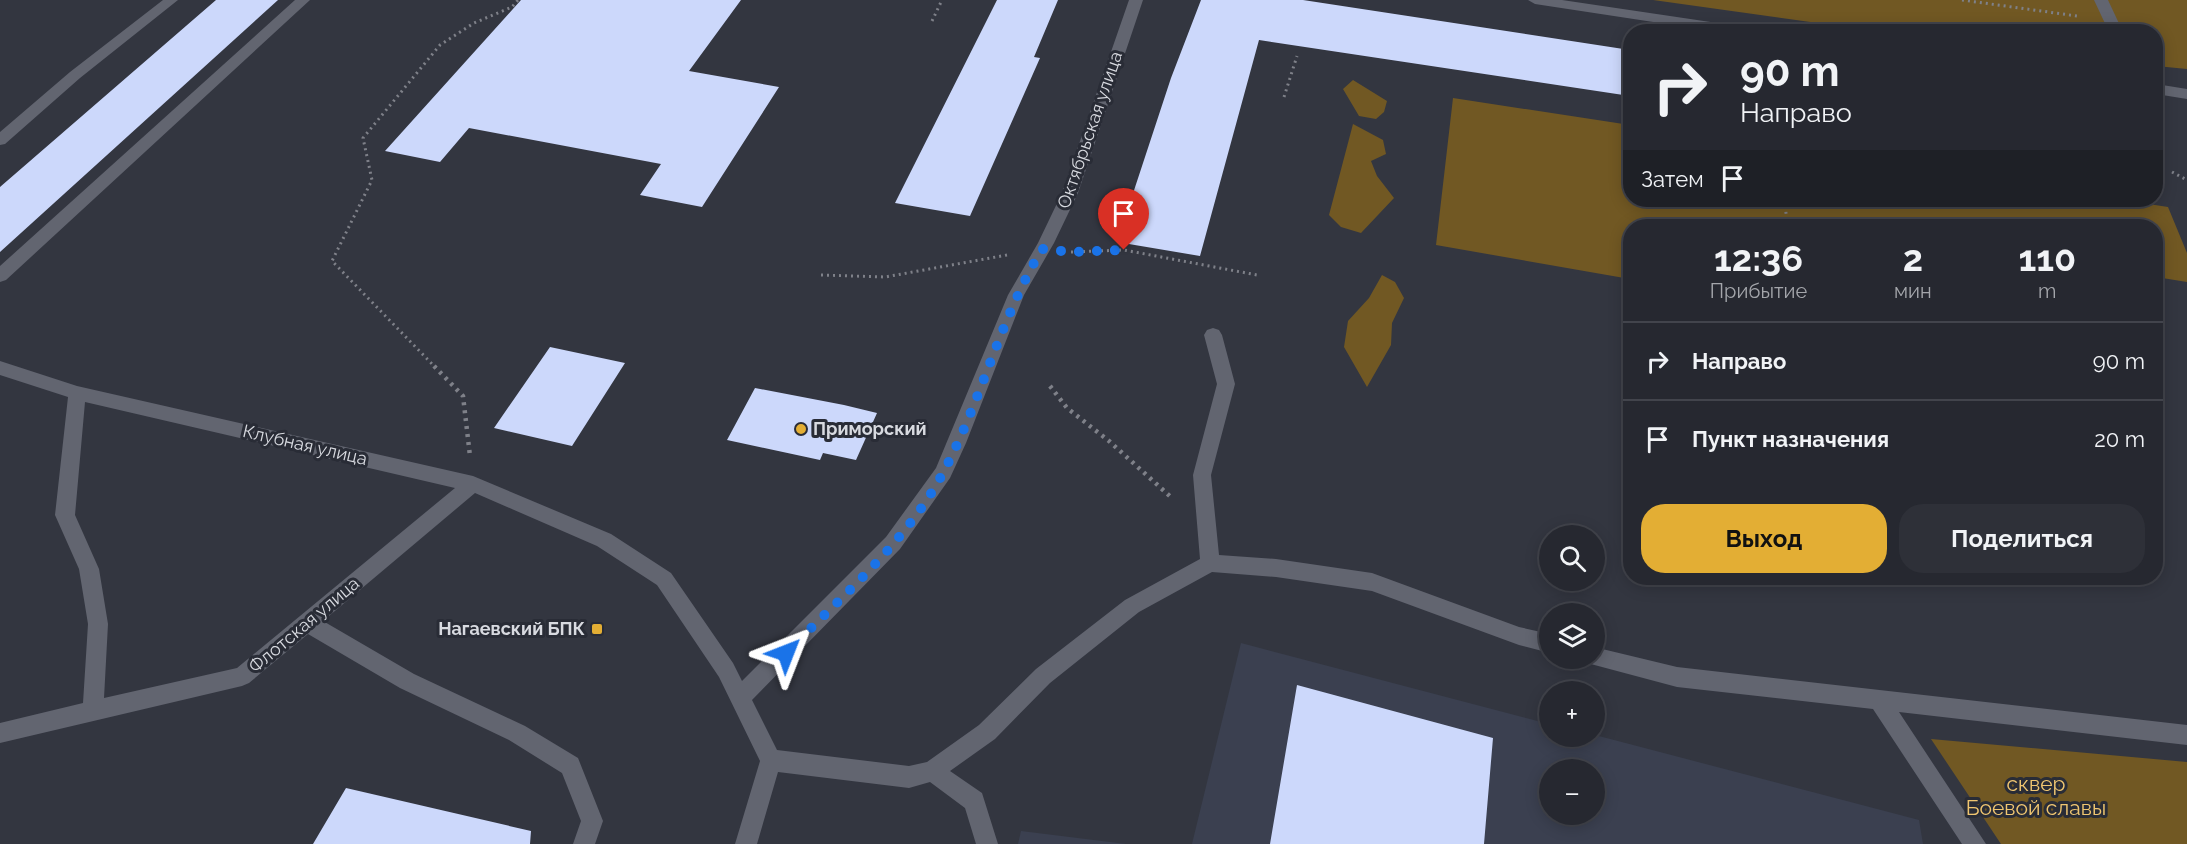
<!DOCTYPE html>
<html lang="ru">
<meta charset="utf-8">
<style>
body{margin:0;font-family:Raleway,sans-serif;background:#2e3038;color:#f1f3f6;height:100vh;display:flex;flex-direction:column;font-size:22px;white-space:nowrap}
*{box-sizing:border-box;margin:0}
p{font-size:20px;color:#a4a6ab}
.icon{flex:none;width:33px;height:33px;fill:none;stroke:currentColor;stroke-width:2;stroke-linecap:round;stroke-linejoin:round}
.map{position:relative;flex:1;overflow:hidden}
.drawer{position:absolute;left:1623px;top:219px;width:540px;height:366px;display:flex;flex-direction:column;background:#262830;border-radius:24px;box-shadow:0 3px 15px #0003,0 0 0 2px #42444c}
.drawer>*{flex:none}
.top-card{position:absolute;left:1623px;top:24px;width:540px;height:183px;border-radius:24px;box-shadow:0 3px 15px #0003,0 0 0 2px #42444c;background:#262830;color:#f1f3f6;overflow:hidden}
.buttons{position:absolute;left:1539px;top:525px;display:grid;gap:12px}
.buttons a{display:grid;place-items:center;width:66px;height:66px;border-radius:50%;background:#262830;box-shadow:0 3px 15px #0003,0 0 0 2px #42444c;font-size:30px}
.pin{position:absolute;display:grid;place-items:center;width:51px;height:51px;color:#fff;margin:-62px -26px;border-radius:50% 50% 50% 0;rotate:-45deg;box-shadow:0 0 6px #0007}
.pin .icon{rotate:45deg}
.me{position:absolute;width:66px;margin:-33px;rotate:45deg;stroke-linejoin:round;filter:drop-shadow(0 0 4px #0008)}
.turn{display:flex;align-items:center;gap:21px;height:126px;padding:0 18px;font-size:27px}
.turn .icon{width:78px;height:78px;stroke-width:2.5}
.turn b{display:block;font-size:42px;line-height:51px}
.then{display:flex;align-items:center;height:57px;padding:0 18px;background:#0003;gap:12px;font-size:22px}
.eta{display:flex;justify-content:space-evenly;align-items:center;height:102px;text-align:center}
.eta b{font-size:36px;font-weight:700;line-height:42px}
.cta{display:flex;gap:12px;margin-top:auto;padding:12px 18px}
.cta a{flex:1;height:69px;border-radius:24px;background:#e3ae34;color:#111;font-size:24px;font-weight:700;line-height:69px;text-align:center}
.cta a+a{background:#2e3038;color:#f1f3f6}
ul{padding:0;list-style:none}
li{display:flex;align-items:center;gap:18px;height:78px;padding:0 18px;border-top:2px solid #42444c}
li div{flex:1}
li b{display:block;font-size:22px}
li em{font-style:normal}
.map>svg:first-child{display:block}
</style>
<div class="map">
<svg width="2187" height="844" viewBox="0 0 2187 844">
<rect width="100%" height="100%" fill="#333640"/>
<path fill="#3b4050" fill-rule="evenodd" d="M1241,643l308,81 1,12 45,-1 324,85 4,24h-731zM1550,770h44v44h-44z
M1021,831l105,13h-108z"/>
<path fill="#715823" d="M1653,0h534v69l-31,-3v-34h-274z
M1353,80l34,21 -3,11 -8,7 -17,-3 -16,-27z
M1453,98l177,27v75h493l45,7 19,46v29l-31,-5v-51h-526v53l-194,-34z
M1353,124l30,16 3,14 -15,7 6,15 17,22 -33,35 -20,-6 -12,-12z
M1382,275l13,7 9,16 -12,25 -1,22 -24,42 -23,-40 4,-26 21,-23z
M1931,739l256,23v82h-186z"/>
<path fill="#ccd8fb" d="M216,0h62l-278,252v-65z
M521,0h220l-52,71 90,16 -77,120 -62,-12 21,-31 -192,-36 -29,34 -55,-11z
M997,0h61l-24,57 6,1 -70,158 -75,-13z
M1201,0h102l327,50v46l-371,-56 -59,216 -83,-14 54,-164z
M550,347l75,16 -53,83 -78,-18z
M755,388l89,17 33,8 -21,47 -33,-7 -3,7 -93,-20z
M1297,685l196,53 -9,106h-214z
M346,788l185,43 -1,13h-217z"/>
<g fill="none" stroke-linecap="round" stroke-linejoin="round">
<path stroke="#7f8189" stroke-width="3" stroke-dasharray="2 4" stroke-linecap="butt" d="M1962,0l115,16
M932,21l10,-21
M1284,97l13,-41
M2172,172l15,8
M1784,200l4,26
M1071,252l53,-2 133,25
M821,275l64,2 122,-22
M436,368l-104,-107 40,-81 -9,-42 77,-93 34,-22 38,-16 6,-7"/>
<path stroke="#7f8189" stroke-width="4.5" stroke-dasharray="3 5" stroke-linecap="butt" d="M434,366l29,30 7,60
M1050,386l17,22 42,33 64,58"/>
<path fill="#626570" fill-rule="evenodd" d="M163,0h15l-98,78 -75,66 -5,1v-13l70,-60z
M295,0h15l-304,280 -6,2v-16z
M1129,0h14l-65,193 -24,50 -30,52 -58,148 -16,35 -50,71 -148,151 25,50 132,16 18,-4 52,-37 57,-56 89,-69 75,-41 -7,-84 24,-91 -13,-49 3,-5 6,-2 6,2 3,5 13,49 -24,91 8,80 57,4 96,14 147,54 31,7v19l-31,-8 -147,-54 -96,-14 -64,-5 -73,40 -89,71 -55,56 -45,32 32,22 16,51h-22l-11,-36 -35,-26 -21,6 -131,-16 -21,72h-22l25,-83 -41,-84 -62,-92 -60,-39 -122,-53 -152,128 91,53 111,52 53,32 25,63 -8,23h-22l8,-23 -19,-48 -53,-33 -109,-52 -92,-54 -59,49 -7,3 -242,57v-20l83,-20 5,-79 -9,-55 -24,-54 13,-118 -68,-22v-14l77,25 396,90 138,58 60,39 62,90 9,18 144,-144 50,-69 72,-173 30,-52 24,-50zM85,402l370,86 -218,180 -133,30 4,-74 -9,-55 -24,-54z
M1528,0h34l189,28 7,4h-39l-184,-28z
M2094,0h14l15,32h-14z
M2156,84l31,5v10l-31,-5z
M1594,647l83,20 510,58v20l-288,-33 87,132h-24l-89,-135 -196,-22 -90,-24 -2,-5h9z"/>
</g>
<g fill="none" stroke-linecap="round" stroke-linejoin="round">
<path stroke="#1a73e8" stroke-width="10" stroke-dasharray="0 18" d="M786,653c55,-56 121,-111 158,-182 38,-72 56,-152 98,-222l30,3 52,-2"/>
</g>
<g fill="#e3ae34" stroke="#292c36" stroke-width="2">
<circle cx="801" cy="429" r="6"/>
<rect x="591" y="623" width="12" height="12" rx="3"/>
</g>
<g text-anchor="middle" stroke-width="6" stroke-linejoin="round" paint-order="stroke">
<g font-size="18" fill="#d8dae0" stroke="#292c36">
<text transform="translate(1090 130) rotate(-71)" y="6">Октябрьская улица</text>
<text transform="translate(305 445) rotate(13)" y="6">Клубная улица</text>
<text transform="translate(304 625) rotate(-40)" y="6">Флотская улица</text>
</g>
<g font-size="18" font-weight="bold" fill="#d8dae0" stroke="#292c36" text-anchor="start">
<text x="813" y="435">Приморский</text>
<text x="585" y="635" text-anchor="end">Нагаевский БПК</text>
</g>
<g font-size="21" fill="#f0c671" stroke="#292c36">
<text x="2036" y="791">сквер<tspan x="2036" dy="24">Боевой славы</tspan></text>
</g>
</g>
</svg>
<div class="buttons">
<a><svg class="icon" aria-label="search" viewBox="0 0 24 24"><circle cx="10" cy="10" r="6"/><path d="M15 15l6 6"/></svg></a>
<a><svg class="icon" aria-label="layers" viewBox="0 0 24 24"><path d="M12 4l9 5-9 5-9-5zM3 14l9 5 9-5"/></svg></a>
<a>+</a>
<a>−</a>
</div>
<div class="pin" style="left:1124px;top:250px;background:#d93025"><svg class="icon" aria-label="arrive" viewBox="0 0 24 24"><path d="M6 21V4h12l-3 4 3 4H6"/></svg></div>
<svg class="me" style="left:786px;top:653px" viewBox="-20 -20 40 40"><path d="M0-17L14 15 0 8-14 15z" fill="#1a73e8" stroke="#fff" stroke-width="4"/></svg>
<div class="top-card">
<div class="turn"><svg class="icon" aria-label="right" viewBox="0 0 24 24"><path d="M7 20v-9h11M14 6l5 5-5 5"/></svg><div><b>90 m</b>Направо</div></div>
<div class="then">Затем<svg class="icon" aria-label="arrive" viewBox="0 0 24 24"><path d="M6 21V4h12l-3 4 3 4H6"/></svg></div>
</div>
<section class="drawer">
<div class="eta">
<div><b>12:36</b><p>Прибытие</p></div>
<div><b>2</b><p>мин</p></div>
<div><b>110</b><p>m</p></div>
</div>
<ul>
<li><svg class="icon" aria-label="right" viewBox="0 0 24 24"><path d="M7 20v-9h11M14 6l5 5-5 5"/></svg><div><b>Направо</b></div><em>90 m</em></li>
<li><svg class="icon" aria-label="arrive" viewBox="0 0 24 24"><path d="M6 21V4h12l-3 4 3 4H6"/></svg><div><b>Пункт назначения</b></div><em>20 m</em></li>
</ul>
<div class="cta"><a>Выход</a><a>Поделиться</a></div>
</section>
</div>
